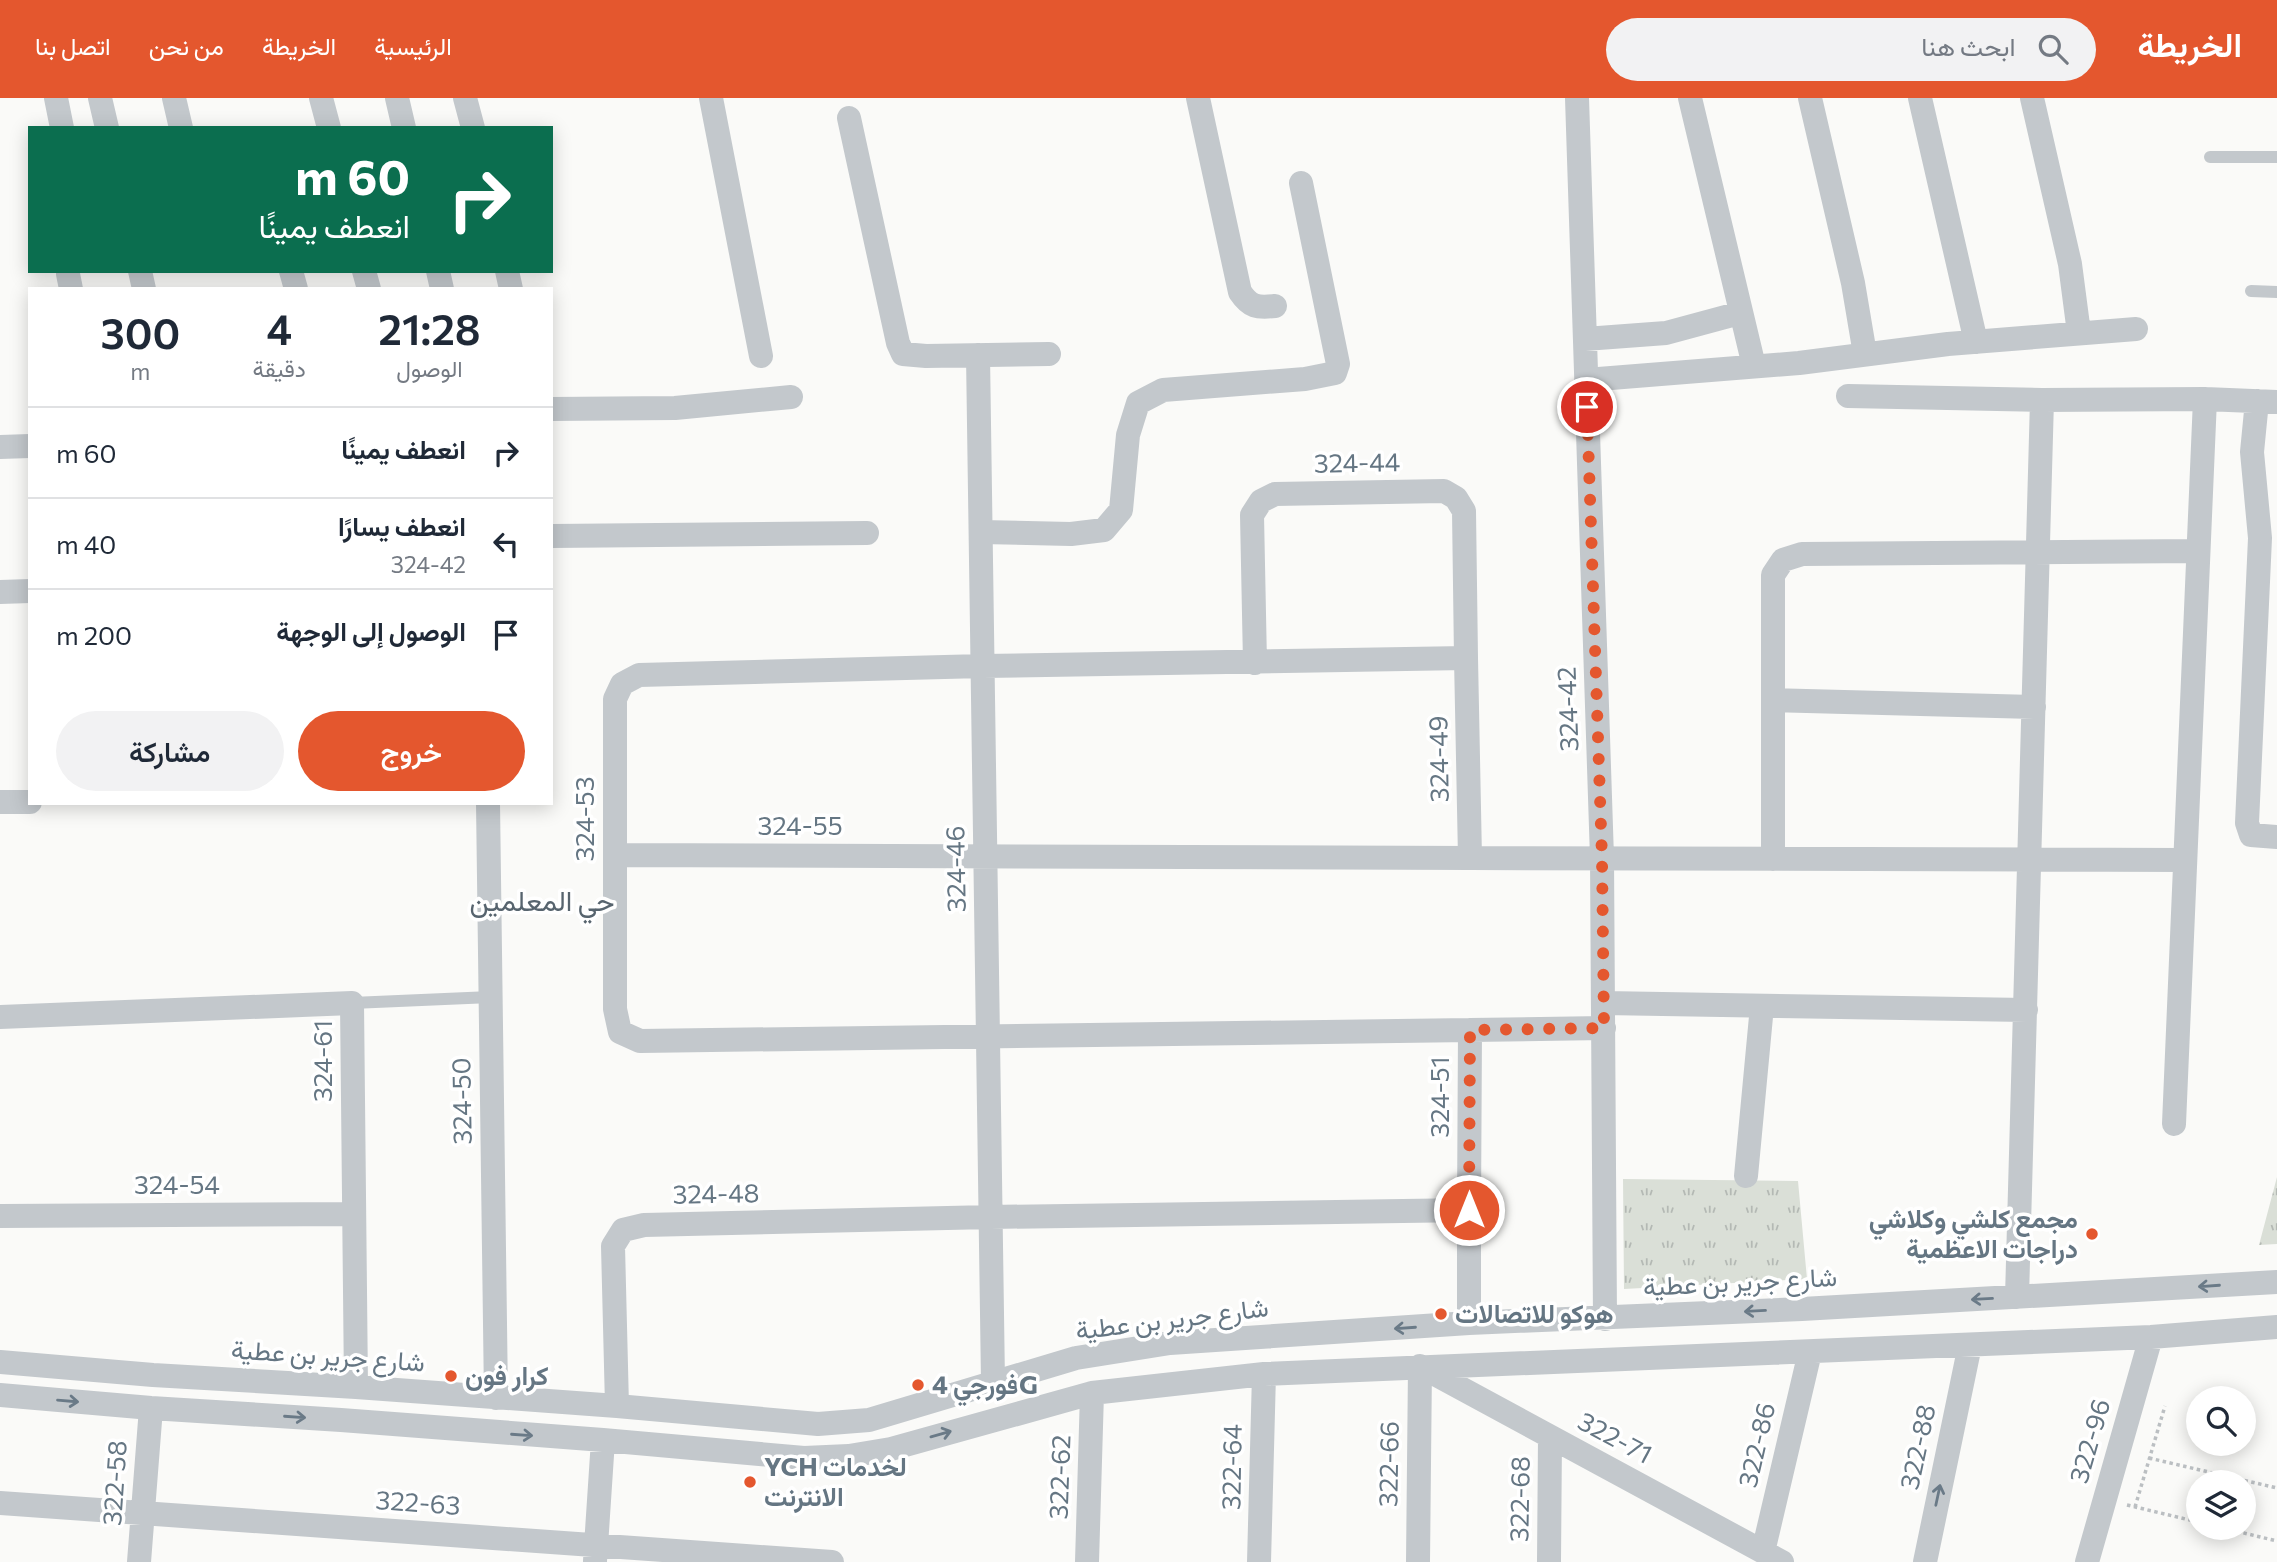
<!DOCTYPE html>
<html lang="ar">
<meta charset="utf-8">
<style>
body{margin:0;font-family:Commissioner,Vazirmatn,sans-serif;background:#f2f2f3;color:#1f2937;direction:rtl;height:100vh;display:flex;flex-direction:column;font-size:26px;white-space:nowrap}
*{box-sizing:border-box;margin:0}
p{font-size:23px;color:#747a83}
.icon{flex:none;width:38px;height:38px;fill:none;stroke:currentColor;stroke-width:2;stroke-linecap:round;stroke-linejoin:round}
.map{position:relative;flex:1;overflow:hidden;direction:ltr}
.sheet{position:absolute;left:28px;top:189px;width:525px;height:518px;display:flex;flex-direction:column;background:#fff;border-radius:0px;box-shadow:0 4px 18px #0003;direction:rtl}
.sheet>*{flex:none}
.banner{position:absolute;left:28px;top:28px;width:525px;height:147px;border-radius:0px;box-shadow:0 4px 18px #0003;direction:rtl;background:#0b6e4f;color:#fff;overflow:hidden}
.buttons{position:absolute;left:2186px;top:1288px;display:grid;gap:14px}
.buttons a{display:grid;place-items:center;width:70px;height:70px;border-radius:50%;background:#fff;box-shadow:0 4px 18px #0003;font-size:35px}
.pin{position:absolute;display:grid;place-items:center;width:60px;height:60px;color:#fff;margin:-30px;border:4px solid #fff;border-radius:50%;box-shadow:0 2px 7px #0007}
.me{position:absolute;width:77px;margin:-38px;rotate:0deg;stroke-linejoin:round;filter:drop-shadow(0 0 5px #0008)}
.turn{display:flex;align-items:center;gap:24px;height:147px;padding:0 28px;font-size:32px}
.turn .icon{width:91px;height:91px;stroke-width:2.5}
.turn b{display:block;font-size:49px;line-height:60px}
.eta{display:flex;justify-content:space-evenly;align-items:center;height:119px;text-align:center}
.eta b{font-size:42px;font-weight:600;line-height:49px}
.action{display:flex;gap:14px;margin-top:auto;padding:14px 28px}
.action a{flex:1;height:80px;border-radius:42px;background:#e4572e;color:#fff;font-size:28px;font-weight:600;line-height:80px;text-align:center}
.action a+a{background:#f2f2f3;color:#1f2937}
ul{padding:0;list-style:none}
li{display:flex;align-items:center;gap:21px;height:91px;padding:0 28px;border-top:2px solid #e0e1e3}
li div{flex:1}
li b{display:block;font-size:26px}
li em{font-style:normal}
header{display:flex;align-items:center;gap:42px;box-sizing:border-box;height:98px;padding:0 35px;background:#e4572e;color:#fff}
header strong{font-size:33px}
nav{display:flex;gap:38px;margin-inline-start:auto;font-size:24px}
.search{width:490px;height:63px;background:#f2f2f3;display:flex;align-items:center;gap:18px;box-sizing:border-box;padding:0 24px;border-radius:38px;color:#747a83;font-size:26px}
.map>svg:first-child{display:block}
</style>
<header>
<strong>الخريطة</strong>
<div class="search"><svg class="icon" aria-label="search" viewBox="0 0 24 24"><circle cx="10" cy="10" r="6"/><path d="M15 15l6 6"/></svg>ابحث هنا</div>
<nav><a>الرئيسية</a><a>الخريطة</a><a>من نحن</a><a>اتصل بنا</a></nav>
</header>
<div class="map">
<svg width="2277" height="1464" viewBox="0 0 2277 1464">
<defs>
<pattern id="grass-tufts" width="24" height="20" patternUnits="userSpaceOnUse" patternTransform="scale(1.75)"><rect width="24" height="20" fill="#dadfd7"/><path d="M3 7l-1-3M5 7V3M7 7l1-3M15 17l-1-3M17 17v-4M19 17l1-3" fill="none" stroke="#b4b9b4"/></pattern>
</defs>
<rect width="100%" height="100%" fill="#fafaf8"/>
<path fill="url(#grass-tufts)" d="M2277,1079v67l-18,1z
M1623,1081l175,2 9,98 -183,10z"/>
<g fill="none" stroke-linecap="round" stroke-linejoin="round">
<path stroke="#bbbfc2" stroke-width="3.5" stroke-dasharray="3.5 3.5" stroke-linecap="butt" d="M2149,1360l128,30
M2127,1407l71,17
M2135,1409l30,-101
M2223,1430l54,13"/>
<path stroke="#c3c8cc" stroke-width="12" d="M2210,59h67
M2251,193l26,1
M352,905l139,-6"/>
<path stroke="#c3c8cc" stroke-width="24" d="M56,0l6,30
M100,0l7,30
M174,0l7,30
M321,0l8,30
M397,0l7,30
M465,0l8,30
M711,0l50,258
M1198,0l42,194c10,15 17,16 35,14
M1577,0l25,760 3,461
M1690,0l64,268
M1810,0l43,185 12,71
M1920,0l56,244
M2032,0l38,166 9,69
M849,20l49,225 5,11 23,2 123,-2
M140,173l4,18
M291,173l5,18
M364,173l5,18
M438,173l4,18
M507,173l4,18
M68,176l3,15
M1585,241l81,-6 74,-20
M978,257l15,1027
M1586,282l213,-17 149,-19 188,-15
M1848,298l194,4 163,-1 72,3
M2257,303l-5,51 8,86 -13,285 4,12 26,2
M551,311l124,-1 116,-11
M0,349l30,-1
M981,434l90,2 33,-4 17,-20 7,-75 10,-32 25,-13 142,-11 30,-6 3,-9 -37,-181
M551,438l316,-3
M0,494l30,-1
M1255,565l-3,-148 9,-14 14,-7 169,-3 12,7 8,13 2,147
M1773,602l261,7
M0,704h30
M488,705l8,595
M615,757l855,3 -4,-200 -483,8 -344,9 -17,9 -7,15v310l5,23 20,9 830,-11 -1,180 -478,7 -347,8 -21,5 -10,16 4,160
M1470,760l715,2
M1773,761v-284l10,-15 19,-6 396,-3
M1604,905l422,7
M0,919l352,-14 4,384
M1470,932l134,-2
M2174,1026l31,-725
M1746,1078l16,-170
M0,1118l354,-2
M2017,1199l25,-897
M1469,1225v-113
M0,1264l153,13 203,12 261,19 201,18 51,-4 207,-62 94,-15 299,-20 333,-14 475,-27
M0,1297l151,13 190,12 262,20 201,18 45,-2 42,-7 201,-56 172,-19 887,-37 126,-10
M0,1405l832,59
M1763,1454l47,-200
M595,1463l8,-121
M139,1464l12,-154
M1087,1464l5,-169
M1259,1464l5,-188
M1418,1464l2,-196 362,196
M1549,1464l1,-125
M1925,1464l45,-217
M2087,1464l64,-225"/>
</g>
<defs><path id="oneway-shaft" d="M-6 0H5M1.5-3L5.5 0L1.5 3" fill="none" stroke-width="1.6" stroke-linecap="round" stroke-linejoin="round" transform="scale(1.75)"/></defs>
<g stroke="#6a7a87">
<use href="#oneway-shaft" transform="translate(2209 1188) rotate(176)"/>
<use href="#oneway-shaft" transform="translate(1982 1201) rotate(177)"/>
<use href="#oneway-shaft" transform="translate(1755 1213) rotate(177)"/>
<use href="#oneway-shaft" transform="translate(1405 1230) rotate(176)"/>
<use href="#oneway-shaft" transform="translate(68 1303) rotate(5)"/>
<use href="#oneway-shaft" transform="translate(295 1319) rotate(4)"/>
<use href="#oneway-shaft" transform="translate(941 1336) rotate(-16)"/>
<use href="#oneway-shaft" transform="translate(522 1337) rotate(4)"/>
<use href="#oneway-shaft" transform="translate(1938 1397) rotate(-78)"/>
</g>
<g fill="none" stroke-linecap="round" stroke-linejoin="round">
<path stroke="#e4572e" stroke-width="12" stroke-dasharray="0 21.6" d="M1469,1112l1,-180 134,-2 -2,-170 -15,-451"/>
</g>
<g fill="#e4572e" stroke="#fff" stroke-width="2.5">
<circle cx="2092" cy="1136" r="7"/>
<circle cx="1441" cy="1216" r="7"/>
<circle cx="451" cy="1278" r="7"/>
<circle cx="918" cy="1287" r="7"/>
<circle cx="750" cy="1384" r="7"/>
</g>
<g text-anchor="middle" stroke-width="7" stroke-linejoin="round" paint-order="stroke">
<g font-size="26" fill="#657683" stroke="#fff">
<text transform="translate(1357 365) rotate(-1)" y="9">324-44</text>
<text transform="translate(1568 611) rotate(-92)" y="9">324-42</text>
<text transform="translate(1439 661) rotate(-91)" y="9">324-49</text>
<text transform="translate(585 721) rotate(-90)" y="9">324-53</text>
<text x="800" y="737">324-55</text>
<text transform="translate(956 771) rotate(-91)" y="9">324-46</text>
<text transform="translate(323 963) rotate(-90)" y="9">324-61</text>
<text transform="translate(1440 999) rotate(-90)" y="9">324-51</text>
<text transform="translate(462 1003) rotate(-91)" y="9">324-50</text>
<text x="177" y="1096">324-54</text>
<text transform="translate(716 1096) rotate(-1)" y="9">324-48</text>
<text transform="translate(1740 1184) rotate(-3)" y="9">شارع جرير بن عطية</text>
<text transform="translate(1172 1221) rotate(-7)" y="9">شارع جرير بن عطية</text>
<text transform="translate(328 1258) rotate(4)" y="9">شارع جرير بن عطية</text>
<text transform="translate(1615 1340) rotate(28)" y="9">322-71</text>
<text transform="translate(2090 1343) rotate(-74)" y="9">322-96</text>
<text transform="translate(1757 1347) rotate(-77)" y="9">322-86</text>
<text transform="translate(1918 1349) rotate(-78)" y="9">322-88</text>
<text transform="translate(1389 1366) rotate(-89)" y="9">322-66</text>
<text transform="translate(1232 1369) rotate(-89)" y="9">322-64</text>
<text transform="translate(1060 1379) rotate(-88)" y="9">322-62</text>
<text transform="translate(115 1385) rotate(-86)" y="9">322-58</text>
<text transform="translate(1520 1401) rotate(-89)" y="9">322-68</text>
<text transform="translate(418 1405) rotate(4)" y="9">322-63</text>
</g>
<g font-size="26" font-weight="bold" fill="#657683" stroke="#fff" text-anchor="start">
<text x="2078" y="1130" text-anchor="end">مجمع كلشي وكلاشي<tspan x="2078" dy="30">دراجات الاعظمية</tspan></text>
<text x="1455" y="1225">هوكو للاتصالات</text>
<text x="465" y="1287">كرار فون</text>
<text x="932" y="1296">فورجي 4G</text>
<text x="764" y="1378">YCH لخدمات<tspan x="764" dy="30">الانترنت</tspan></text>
</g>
<g font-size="28" fill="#57646e" stroke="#fff">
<text x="542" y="813">حي المعلمين</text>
</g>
</g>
</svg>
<div class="buttons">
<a><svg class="icon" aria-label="search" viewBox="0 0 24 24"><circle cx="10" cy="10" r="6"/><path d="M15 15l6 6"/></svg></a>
<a><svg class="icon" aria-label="layers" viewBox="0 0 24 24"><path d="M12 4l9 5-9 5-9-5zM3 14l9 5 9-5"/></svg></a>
</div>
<div class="pin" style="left:1587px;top:309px;background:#d93025"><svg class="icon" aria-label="arrive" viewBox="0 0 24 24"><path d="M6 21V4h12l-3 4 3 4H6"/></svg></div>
<svg class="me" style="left:1469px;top:1112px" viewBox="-20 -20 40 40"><circle r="17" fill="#e4572e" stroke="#fff" stroke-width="3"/><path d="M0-11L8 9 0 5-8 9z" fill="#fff"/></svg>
<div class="banner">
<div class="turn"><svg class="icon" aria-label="right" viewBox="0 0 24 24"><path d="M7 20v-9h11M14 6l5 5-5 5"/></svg><div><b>60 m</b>انعطف يمينًا</div></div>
</div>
<section class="sheet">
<div class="eta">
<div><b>21:28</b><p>الوصول</p></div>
<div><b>4</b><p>دقيقة</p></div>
<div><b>300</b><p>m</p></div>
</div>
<ul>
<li><svg class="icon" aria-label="right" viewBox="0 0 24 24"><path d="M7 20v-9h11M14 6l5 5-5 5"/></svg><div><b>انعطف يمينًا</b></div><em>60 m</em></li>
<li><svg class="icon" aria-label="left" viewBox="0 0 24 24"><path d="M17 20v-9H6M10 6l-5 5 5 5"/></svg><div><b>انعطف يسارًا</b><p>324-42</p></div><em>40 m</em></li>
<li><svg class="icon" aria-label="arrive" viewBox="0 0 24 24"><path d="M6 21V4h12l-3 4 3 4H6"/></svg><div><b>الوصول إلى الوجهة</b></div><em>200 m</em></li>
</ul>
<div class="action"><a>خروج</a><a>مشاركة</a></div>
</section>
</div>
